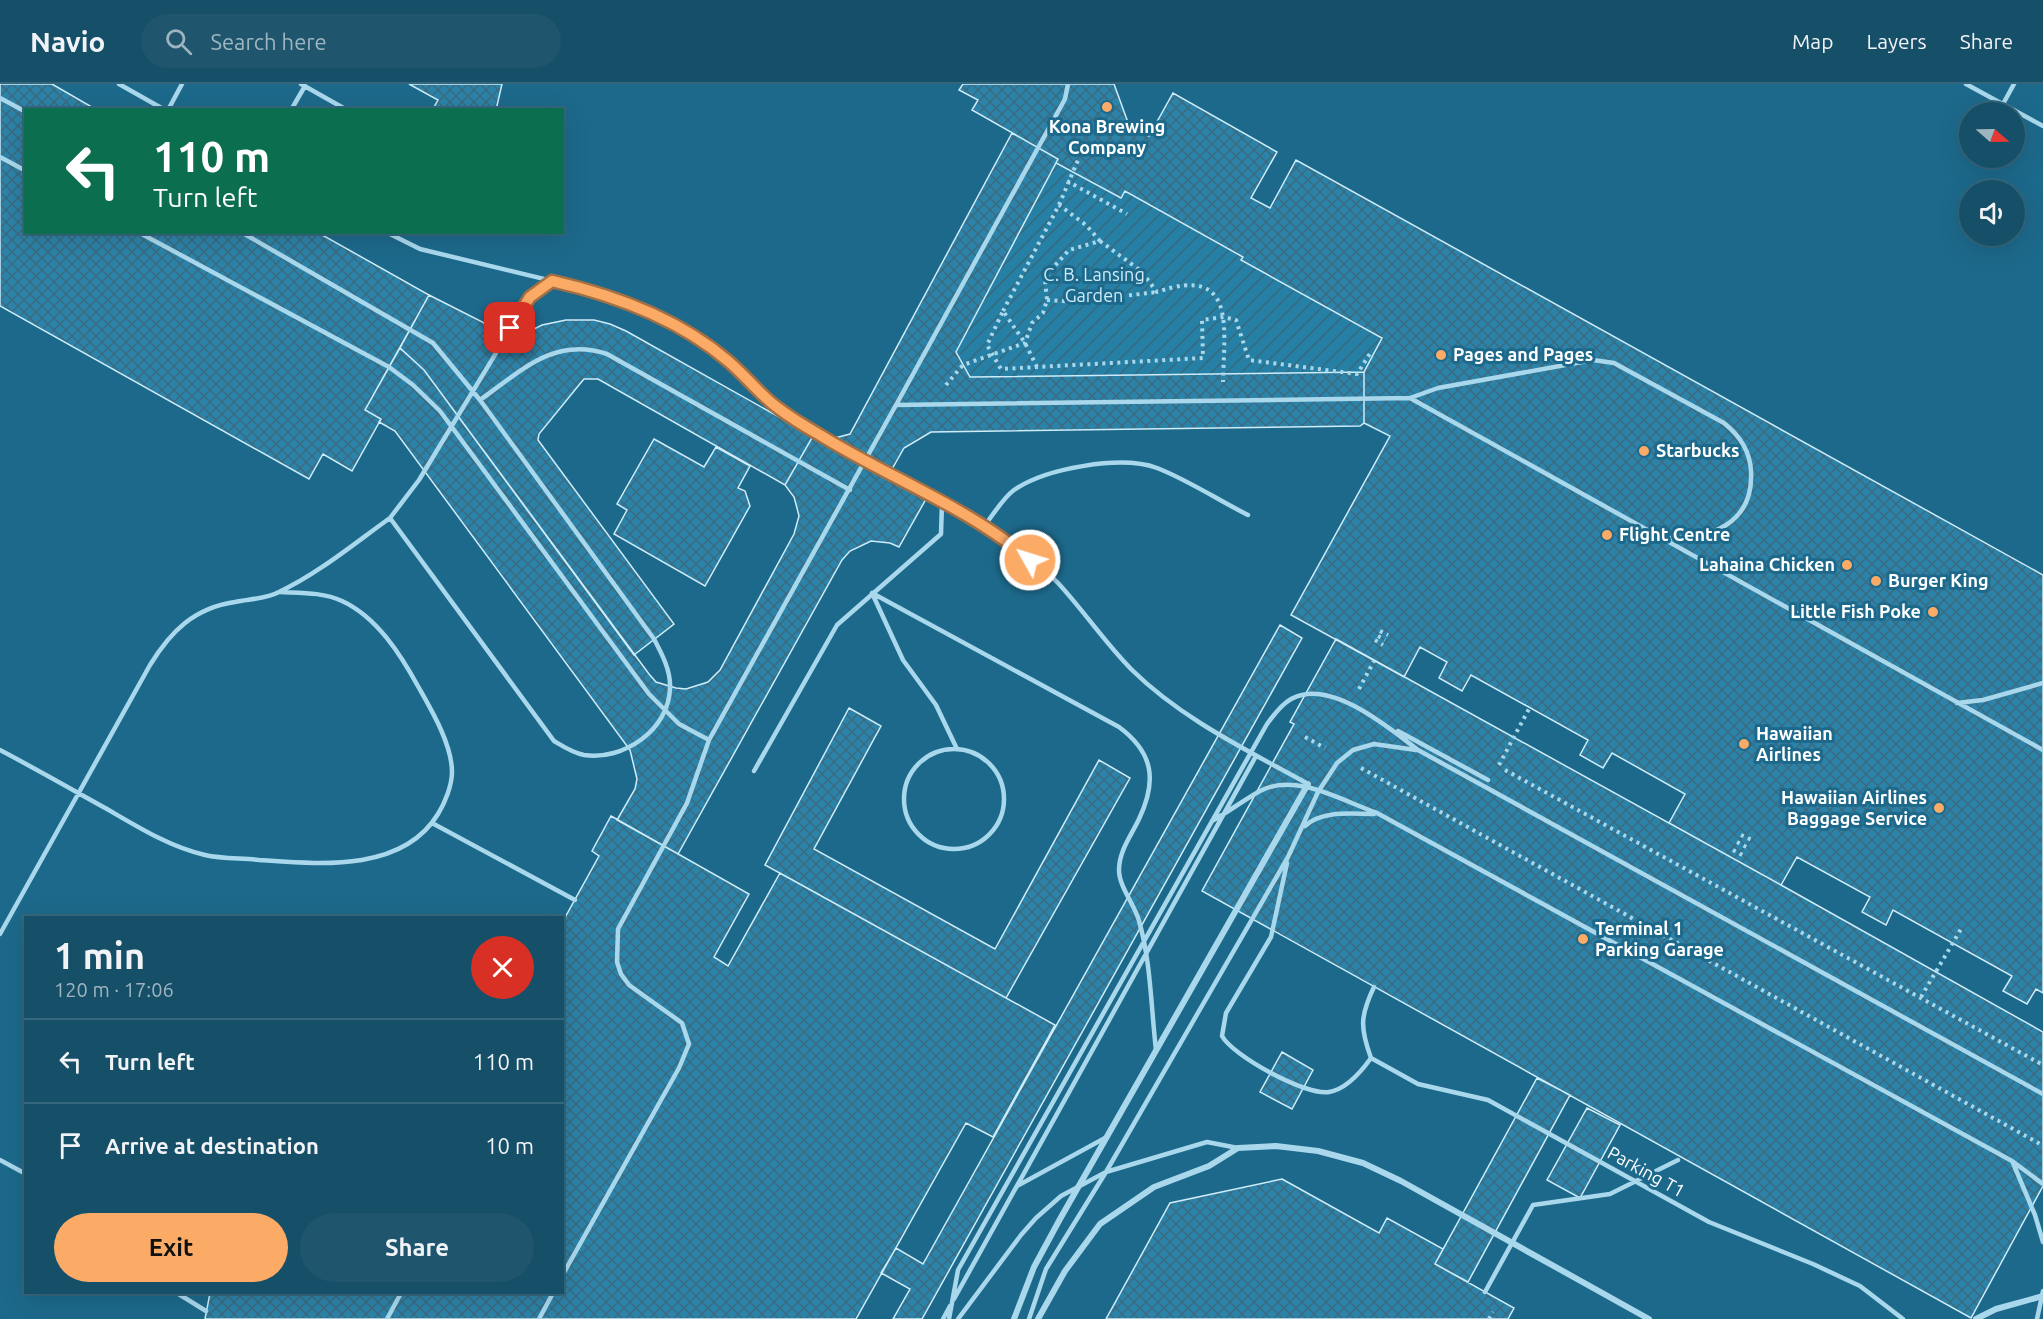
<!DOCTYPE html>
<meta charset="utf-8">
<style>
body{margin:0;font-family:Ubuntu,sans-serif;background:#1f566e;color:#f1f3f6;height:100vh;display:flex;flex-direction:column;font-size:22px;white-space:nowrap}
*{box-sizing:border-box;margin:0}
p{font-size:20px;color:#9eb5c0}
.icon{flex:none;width:33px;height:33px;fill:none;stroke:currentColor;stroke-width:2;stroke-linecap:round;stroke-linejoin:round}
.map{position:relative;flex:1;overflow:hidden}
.drawer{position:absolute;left:24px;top:832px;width:540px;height:378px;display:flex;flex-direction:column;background:#164f68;border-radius:0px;box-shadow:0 6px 24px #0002,0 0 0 2px #35667c}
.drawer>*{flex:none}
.hud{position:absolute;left:24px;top:24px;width:540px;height:126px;border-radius:0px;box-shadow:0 6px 24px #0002,0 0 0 2px #35667c;background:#0b6e4f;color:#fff;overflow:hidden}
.needle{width:39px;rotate:110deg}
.buttons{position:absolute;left:1959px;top:18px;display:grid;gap:12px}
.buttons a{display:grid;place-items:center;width:66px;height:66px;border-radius:50%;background:#164f68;box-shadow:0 6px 24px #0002,0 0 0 2px #35667c;font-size:30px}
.pin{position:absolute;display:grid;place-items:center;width:51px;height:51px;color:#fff;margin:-26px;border-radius:12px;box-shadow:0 3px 9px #0006}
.me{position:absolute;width:66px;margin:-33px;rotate:309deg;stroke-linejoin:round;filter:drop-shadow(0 0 4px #0008)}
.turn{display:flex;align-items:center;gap:21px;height:126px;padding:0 30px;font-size:27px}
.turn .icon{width:78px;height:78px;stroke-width:2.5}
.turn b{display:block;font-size:42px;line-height:51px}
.round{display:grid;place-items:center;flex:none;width:63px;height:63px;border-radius:32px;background:#1f566e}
.overview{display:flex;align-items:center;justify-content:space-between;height:102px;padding:0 30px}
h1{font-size:36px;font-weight:700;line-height:45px}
.action{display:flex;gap:12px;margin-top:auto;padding:12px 30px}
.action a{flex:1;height:69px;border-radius:36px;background:#fcab67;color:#111;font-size:24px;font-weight:700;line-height:69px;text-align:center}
.action a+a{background:#1f566e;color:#f1f3f6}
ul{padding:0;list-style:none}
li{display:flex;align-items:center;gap:18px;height:84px;padding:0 30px;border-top:2px solid #35667c}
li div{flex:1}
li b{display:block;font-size:22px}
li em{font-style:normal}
header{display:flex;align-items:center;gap:36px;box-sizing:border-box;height:84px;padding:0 30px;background:#164f68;border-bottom:2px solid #35667c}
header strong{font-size:28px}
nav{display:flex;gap:33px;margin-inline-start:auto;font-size:21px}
.search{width:420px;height:54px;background:#1f566e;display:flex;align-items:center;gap:15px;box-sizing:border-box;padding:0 21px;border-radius:33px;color:#9eb5c0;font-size:22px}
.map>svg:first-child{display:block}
</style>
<header>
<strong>Navio</strong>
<div class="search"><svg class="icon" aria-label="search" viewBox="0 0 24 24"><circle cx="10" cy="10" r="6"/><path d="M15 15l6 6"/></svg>Search here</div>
<nav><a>Map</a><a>Layers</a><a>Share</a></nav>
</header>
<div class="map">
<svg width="2043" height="1235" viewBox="0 0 2043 1235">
<defs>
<pattern id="garden-furrows" width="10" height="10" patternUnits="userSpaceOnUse" patternTransform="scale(1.5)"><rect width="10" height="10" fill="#267fa4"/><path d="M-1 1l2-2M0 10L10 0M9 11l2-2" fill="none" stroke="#37687c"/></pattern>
<pattern id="building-cross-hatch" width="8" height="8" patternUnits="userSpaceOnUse" patternTransform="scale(1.5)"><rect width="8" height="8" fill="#2c83a9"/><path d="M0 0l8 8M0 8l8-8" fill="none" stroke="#3a6a7f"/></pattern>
</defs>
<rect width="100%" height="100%" fill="#1d698b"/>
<path fill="url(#garden-furrows)" d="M1056,79l69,28 118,66 -2,3 141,78 -18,34 -394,5 -14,-25z"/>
<path fill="url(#building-cross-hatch)" stroke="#ceecf9" stroke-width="1.5" d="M0,0h52l45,26h-71v122h291l112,63 -64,115 16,9 -29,52 -29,-17 -14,25 -309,-173z
M409,0h93l-6,26h-58l-4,-3 4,-7z
M963,0h151l16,44 19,8 24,-43 104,59 -26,46 19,10 26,-48 747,415v418l-7,-4 -9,15 -24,-13 9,-15 -119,-66 -7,15 -24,-13 8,-15 -73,-40 -16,28 -112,-62 16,-29 -73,-41 -9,15 -23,-13 8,-15 -117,-65 -9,16 -23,-13 8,-16 -27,-15 -16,30 -113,-62 99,-179 -26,-13v-51l18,-34 -141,-78 2,-3 -118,-66 -4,7 -65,-35 2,-4 -86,-49 6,-10 -19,-10z
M1012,49l46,26 -102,193 14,25 394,-5v51l-4,3 -429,6 -27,16 -17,30 39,21 -27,48 -9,-4 -19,-2 -21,10 -8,9 -164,294 -61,-34 18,-31 2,-10 -7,-29 -235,-319 -16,-9 2,-3 -16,-9 35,-62 24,22 225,304 7,8 20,6 10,1 22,-7 12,-12 74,-136 5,-18 -2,-8 -3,-11 -9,-12 32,-56 18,9 15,-4z
M429,211l81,41h10l22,-11 24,-5h28l16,4 16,7 187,105 -28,49 -187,-106h-14l-5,6 -40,49 -1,6 136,184 -40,31 -210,-285 -24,-22z
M654,355l50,28 12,-20 34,19 -12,22 7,3 5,15 -45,80 -91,-52 13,-24 -10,-6z
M1280,541l22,13 -380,681h-29l17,-30 -29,-16 15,-25 27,16z
M1336,555l445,246 262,147v154l-72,132 -769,-427 92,-167 -4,-2z
M849,624l32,18 -67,123 181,100 104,-189 31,18 -124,220 -241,-133z
M611,732l138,78 -35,63 14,9 52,-93 275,152 -62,112 -27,-14 -110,196h-651l5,-26h352v-370l37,-67 -7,-5z
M1282,968l31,18 -21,39 -32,-17z
M1537,994l33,17 -102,187 -33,-18z
M1587,1024l33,17 -40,73 -33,-18z
M1282,1095l97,54 8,-15 56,31 -8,15 79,44 -6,11h-402l64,-116z"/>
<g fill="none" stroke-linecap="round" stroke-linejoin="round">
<path stroke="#a9d8ec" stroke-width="4" stroke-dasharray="3 4.5" stroke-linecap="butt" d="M1067,97l60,33
M1100,157l41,30 16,21c80,-28 67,36 66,90
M1047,216l27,2 83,-10
M1003,227l56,-106 19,-45
M1037,283l-12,-24 -22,-32 -16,34 14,24 202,-11 -1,-38 22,-3 12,3 13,40 108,14 14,-22
M946,301l17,-20 62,-22 7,-20 11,-10 4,-13 -2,-20 7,-11 17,-19 31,-9 -14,-16 -27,-20
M1380,547l8,4
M1378,552l7,4
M1375,556l8,5
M1359,605l15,-28
M1305,653l20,11
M1499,681l31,-58
M1361,684l681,377
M1505,686l538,295
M1741,751l11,5
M1737,758l11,6
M1733,766l11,6
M1921,913l40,-68
M1489,1235l4,-7"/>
<path stroke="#a9d8ec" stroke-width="4.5" d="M119,0l46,26
M301,0l46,26
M1966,0l77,42
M0,14l26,14
M2003,20l11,-20
M168,26l14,-26
M291,26l14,-24
M0,73l26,14
M138,148l251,135 24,18 27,26 209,283 30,30 30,16
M241,148l192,111 47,57 174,239c8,15 17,32 16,49 -1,42 -47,73 -86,67 -11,-2 -20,-8 -30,-14l-164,-223 29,-38 111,-183 22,-16
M386,148l34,17 182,44 29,11 71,39 26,18 49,46 44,29 121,67
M1410,314l28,-10 155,-28 21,3 110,60c15,12 26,28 27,48 3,52 -40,69 -85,67
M480,316c40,-28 74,-64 127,-46l243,136
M896,321l169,-306 3,-15
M985,441c8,-10 18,-27 29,-35 32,-22 107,-35 143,-22 31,12 61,32 91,47
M872,509l247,134c35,26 38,54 20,92 -8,17 -20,32 -20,51 0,17 16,35 20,51 12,41 12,87 17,129
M872,509l31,67 33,45 21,44
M1957,619l26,-3 60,-17
M1398,647l90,49
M904 715a50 50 0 1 1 100 0a50 50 0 1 1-100 0Z
M0,666c36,19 71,39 107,59 31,18 63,38 98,46 17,4 37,3 54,5 59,4 143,13 179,-46 7,-11 14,-29 14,-42 0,-27 -20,-61 -33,-84 -18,-33 -42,-71 -77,-87 -19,-9 -42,-8 -62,-9
M754,687l83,-146 104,-91 1,-31c41,21 83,46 116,80 26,28 47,60 74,87 50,49 115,80 176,114
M1212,737c16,-9 32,-21 48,-30 36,-19 82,10 117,22l635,348 31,23
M432,739l143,77
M1305,742c17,-16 46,-12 69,-12
M1287,779l-16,74 -45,76 -4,23c11,20 84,60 107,56 18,-3 32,-20 42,-34
M0,850l150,-269c21,-34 44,-57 85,-63 14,-3 31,-3 44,-10 40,-19 76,-49 111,-74
M1374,903c-14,29 -14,41 -3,71l47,26 70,16 221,122 104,42 47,22 43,33
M0,1076l26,14
M2013,1079l22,52 8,27
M1017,1102l88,-48
M562,1192l117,-208 10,-24 -7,-21 -53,-38 -8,-11 -4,-12 1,-33 69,-126 22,-63 187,-335 514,-7 633,352
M1485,1208l48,-87 77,-11 68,-34
M177,1209l29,18
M954,1215l302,-543
M387,1235l14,-26
M539,1235l14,-26
M943,1235l7,-13
M949,1235l9,-49 309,-546c9,-12 19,-26 35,-29 37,-9 89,34 116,55l625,344
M958,1235l63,-84 15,-17 25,-22 45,-24 101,-30 31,6
M1029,1235l17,-50 60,-97 182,-315 30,-65 19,-29 16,-13 21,-6 42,6
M2037,1235l6,-28"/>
<path stroke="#a9d8ec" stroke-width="6" d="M1014,1235l20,-52 26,-48 248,-435
M1038,1235l27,-48 35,-47 54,-37 55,-21 29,-18 38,-2 42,5 45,12 38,18 248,138
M1976,1235l20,-10 47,-13"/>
</g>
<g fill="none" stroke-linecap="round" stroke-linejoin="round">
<g stroke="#a46f43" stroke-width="15">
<path id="route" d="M510,244l20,-31 22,-16c62,14 127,38 176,80 18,15 32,34 50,47 13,10 28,19 42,27 69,43 148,72 210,125"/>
</g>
<use href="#route" stroke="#fcab67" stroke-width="10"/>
</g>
<g fill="#fcab67" stroke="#1d698b" stroke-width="2">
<circle cx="1107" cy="23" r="6"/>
<circle cx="1441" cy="271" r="6"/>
<circle cx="1644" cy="367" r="6"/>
<circle cx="1607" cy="451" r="6"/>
<circle cx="1847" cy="481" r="6"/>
<circle cx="1876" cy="497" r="6"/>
<circle cx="1933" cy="528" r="6"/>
<circle cx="1744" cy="660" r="6"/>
<circle cx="1939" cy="724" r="6"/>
<circle cx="1583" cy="855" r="6"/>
</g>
<g text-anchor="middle" stroke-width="6" stroke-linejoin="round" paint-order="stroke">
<g font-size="18" font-weight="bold" fill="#fff" stroke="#1d698b" text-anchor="start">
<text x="1107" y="49" text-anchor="middle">Kona Brewing<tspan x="1107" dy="21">Company</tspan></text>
<text x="1453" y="277">Pages and Pages</text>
<text x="1656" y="373">Starbucks</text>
<text x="1619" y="457">Flight Centre</text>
<text x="1835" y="487" text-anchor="end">Lahaina Chicken</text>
<text x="1888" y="503">Burger King</text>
<text x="1921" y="534" text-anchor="end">Little Fish Poke</text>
<text x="1756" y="656">Hawaiian<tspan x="1756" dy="21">Airlines</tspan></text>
<text x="1927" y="720" text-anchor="end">Hawaiian Airlines<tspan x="1927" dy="21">Baggage Service</tspan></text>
<text x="1595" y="851">Terminal 1<tspan x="1595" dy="21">Parking Garage</tspan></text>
</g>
<g font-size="18" fill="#ceecf9" stroke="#1d698b">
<text x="1094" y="197">C. B. Lansing<tspan x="1094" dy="21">Garden</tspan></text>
</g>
<g font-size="18" fill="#fff" stroke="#1d698b">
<text transform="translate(1646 1088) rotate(29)" y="6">Parking T1</text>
</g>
</g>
</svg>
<div class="buttons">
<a><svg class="needle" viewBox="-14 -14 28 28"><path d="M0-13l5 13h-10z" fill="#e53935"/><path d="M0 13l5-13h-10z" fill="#9eb5c0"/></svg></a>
<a><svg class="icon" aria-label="sound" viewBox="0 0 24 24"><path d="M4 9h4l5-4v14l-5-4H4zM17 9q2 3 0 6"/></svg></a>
</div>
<div class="pin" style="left:510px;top:244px;background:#d93025"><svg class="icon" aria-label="arrive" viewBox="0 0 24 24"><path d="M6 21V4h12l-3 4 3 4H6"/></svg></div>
<svg class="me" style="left:1030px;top:476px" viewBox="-20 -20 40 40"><circle r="17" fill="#fcab67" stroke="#fff" stroke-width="3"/><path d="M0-11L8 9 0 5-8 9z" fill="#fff"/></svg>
<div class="hud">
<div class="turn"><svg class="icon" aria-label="left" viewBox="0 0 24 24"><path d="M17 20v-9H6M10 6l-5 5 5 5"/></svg><div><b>110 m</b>Turn left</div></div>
</div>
<section class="drawer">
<div class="overview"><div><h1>1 min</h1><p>120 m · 17:06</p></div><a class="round" style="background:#d93025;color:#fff"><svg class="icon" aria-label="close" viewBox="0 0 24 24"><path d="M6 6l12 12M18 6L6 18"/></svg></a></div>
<ul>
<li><svg class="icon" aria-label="left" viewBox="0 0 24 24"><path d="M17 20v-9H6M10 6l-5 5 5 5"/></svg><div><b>Turn left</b></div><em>110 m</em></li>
<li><svg class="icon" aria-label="arrive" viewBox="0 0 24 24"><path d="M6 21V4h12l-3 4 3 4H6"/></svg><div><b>Arrive at destination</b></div><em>10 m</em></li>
</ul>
<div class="action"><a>Exit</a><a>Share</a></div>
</section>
</div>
